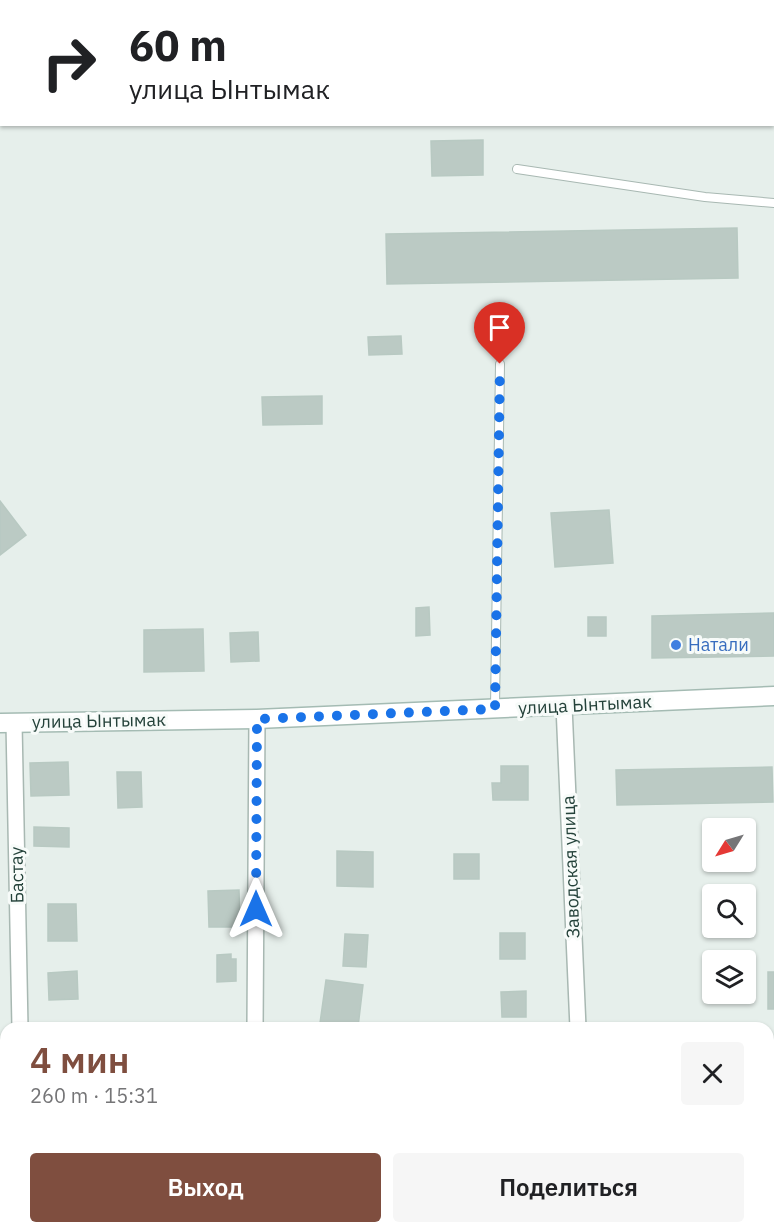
<!DOCTYPE html>
<html lang="ru">
<meta charset="utf-8">
<style>
body{margin:0;font-family:"IBM Plex Sans",sans-serif;background:#f6f6f6;color:#202124;height:100vh;display:flex;flex-direction:column;font-size:22px;white-space:nowrap}
*{box-sizing:border-box;margin:0}
p{font-size:20px;color:#757577}
.icon{flex:none;width:33px;height:33px;fill:none;stroke:currentColor;stroke-width:2;stroke-linecap:round;stroke-linejoin:round}
.map{position:relative;flex:1;overflow:hidden}
.details{position:absolute;left:0px;top:1022px;width:774px;height:212px;display:flex;flex-direction:column;background:#fff;border-radius:18px 18px 0 0;box-shadow:0 2px 4px #0004}
.details>*{flex:none}
.top-card{position:absolute;left:0px;top:0px;width:774px;height:126px;box-shadow:0 2px 4px #0004;background:#fff;color:#202124;overflow:hidden}
.needle{width:39px;rotate:233deg}
.buttons{position:absolute;left:702px;top:818px;display:grid;gap:12px}
.buttons a{display:grid;place-items:center;width:54px;height:54px;border-radius:6px;background:#fff;box-shadow:0 2px 4px #0004;font-size:30px}
.pin{position:absolute;display:grid;place-items:center;width:51px;height:51px;color:#fff;margin:-62px -26px;border-radius:50% 50% 50% 0;rotate:-45deg;box-shadow:0 0 6px #0007}
.pin .icon{rotate:45deg}
.me{position:absolute;width:66px;margin:-33px;rotate:0deg;stroke-linejoin:round;filter:drop-shadow(0 0 4px #0008)}
.turn{display:flex;align-items:center;gap:21px;height:126px;padding:0 30px;font-size:27px}
.turn .icon{width:78px;height:78px;stroke-width:2.5}
.turn b{display:block;font-size:42px;line-height:51px}
.round{display:grid;place-items:center;flex:none;width:63px;height:63px;border-radius:6px;background:#f6f6f6}
.head{display:flex;align-items:center;justify-content:space-between;height:102px;padding:0 30px}
h1{font-size:36px;font-weight:600;line-height:45px;color:#7f4e3f}
.cta{display:flex;gap:12px;margin-top:auto;padding:12px 30px}
.cta a{flex:1;height:69px;border-radius:6px;background:#7f4e3f;color:#fff;font-size:24px;font-weight:600;line-height:69px;text-align:center}
.cta a+a{background:#f6f6f6;color:#202124}
.map>svg:first-child{display:block}
</style>
<div class="map">
<svg width="774" height="1232" viewBox="0 0 774 1232">
<rect width="100%" height="100%" fill="#e6efeb"/>
<path fill="#bbcac4" stroke="#b8c9c2" stroke-width="1.5" d="M483,140v35l-51,1 -1,-35z
M737,228l1,50 -351,6 -1,-50z
M401,336l1,18 -33,1 -1,-18z
M322,396v28l-59,1 -1,-28z
M0,501l26,34 -26,20z
M609,510l4,53 -58,4 -4,-54z
M429,607l1,28 -14,1v-28z
M774,613v43l-122,2v-42z
M588,617h18v19h-18z
M203,629l1,42 -60,1v-42z
M258,632l1,29 -28,1 -1,-29z
M68,762l1,33 -38,1 -1,-33z
M501,766h27v34h-35l-1,-17h9z
M772,767l1,35 -156,3 -1,-35z
M117,772h24l1,35 -24,1z
M34,827l35,1v19l-35,-1z
M337,851l36,1v35l-36,-1z
M454,854h25v25h-25z
M239,890l1,37h-31l-1,-36z
M48,904h28l1,37h-29z
M500,933h25v26h-25z
M345,934l23,1 -2,32 -23,-1z
M231,954v5h5v22l-19,1v-27z
M77,971l1,28 -29,1 -1,-27z
M768,972h6v37h-6z
M326,980l37,5 -5,42 -38,-4z
M526,991v26h-24l-1,-25z"/>
<g fill="none" stroke-linecap="round" stroke-linejoin="round">
<g stroke="#a8b8b2" stroke-width="10">
<path id="lane" d="M517,169l188,28 69,6
M495,707l5,-343"/>
</g>
<g stroke="#a8b8b2" stroke-width="18">
<path id="street" d="M564,706l14,322
M14,723l6,305
M255,1028l2,-309
M24,1227v5
M587,1227v5
M254,1232v-5"/>
</g>
<g stroke="#a4bbb3" stroke-width="21">
<path id="secondary" d="M0,723l257,-4 517,-23"/>
</g>
<use href="#lane" stroke="#fff" stroke-width="8"/>
<use href="#street" stroke="#fff" stroke-width="15"/>
<use href="#secondary" stroke="#fff" stroke-width="18"/>
</g>
<g fill="none" stroke-linecap="round" stroke-linejoin="round">
<path stroke="#1a73e8" stroke-width="10" stroke-dasharray="0 18" d="M256,909l1,-190 238,-10 5,-345"/>
</g>
<circle fill="#3f7fe0" stroke="#f7fbf9" stroke-width="2" cx="676" cy="645" r="6"/>
<g text-anchor="middle" stroke-width="6" stroke-linejoin="round" paint-order="stroke">
<g font-size="18" fill="#366cbe" stroke="#f7fbf9" text-anchor="start">
<text x="688" y="651">Натали</text>
</g>
<g font-size="18" fill="#24423a" stroke="#f7fbf9">
<text transform="translate(585 705) rotate(-3)" y="6">улица Ынтымак</text>
<text transform="translate(99 721) rotate(-1)" y="6">улица Ынтымак</text>
<text transform="translate(571 867) rotate(-92)" y="6">Заводская улица</text>
<text transform="translate(17 875) rotate(-91)" y="6">Бастау</text>
</g>
</g>
</svg>
<div class="buttons">
<a><svg class="needle" viewBox="-14 -14 28 28"><path d="M0-13l5 13h-10z" fill="#e53935"/><path d="M0 13l5-13h-10z" fill="#757577"/></svg></a>
<a><svg class="icon" aria-label="search" viewBox="0 0 24 24"><circle cx="10" cy="10" r="6"/><path d="M15 15l6 6"/></svg></a>
<a><svg class="icon" aria-label="layers" viewBox="0 0 24 24"><path d="M12 4l9 5-9 5-9-5zM3 14l9 5 9-5"/></svg></a>
</div>
<div class="pin" style="left:500px;top:364px;background:#d93025"><svg class="icon" aria-label="arrive" viewBox="0 0 24 24"><path d="M6 21V4h12l-3 4 3 4H6"/></svg></div>
<svg class="me" style="left:256px;top:909px" viewBox="-20 -20 40 40"><path d="M0-17L14 15 0 8-14 15z" fill="#1a73e8" stroke="#fff" stroke-width="4"/></svg>
<div class="top-card">
<div class="turn"><svg class="icon" aria-label="right" viewBox="0 0 24 24"><path d="M7 20v-9h11M14 6l5 5-5 5"/></svg><div><b>60 m</b>улица Ынтымак</div></div>
</div>
<section class="details">
<div class="head"><div><h1>4 мин</h1><p>260 m · 15:31</p></div><a class="round"><svg class="icon" aria-label="close" viewBox="0 0 24 24"><path d="M6 6l12 12M18 6L6 18"/></svg></a></div>
<div class="cta"><a>Выход</a><a>Поделиться</a></div>
</section>
</div>
